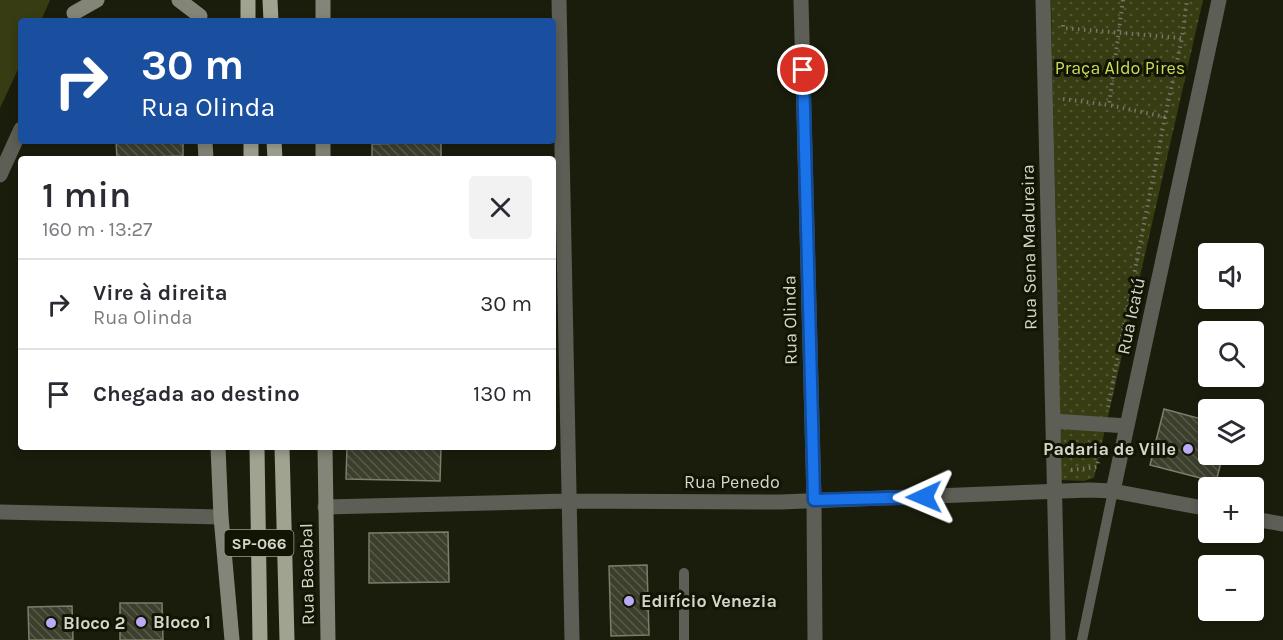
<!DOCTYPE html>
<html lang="pt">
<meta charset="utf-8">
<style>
body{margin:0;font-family:Karla,sans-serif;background:#f2f2f3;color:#2b2b33;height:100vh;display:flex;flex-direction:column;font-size:22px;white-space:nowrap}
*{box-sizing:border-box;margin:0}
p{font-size:20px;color:#7c7c81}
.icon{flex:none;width:33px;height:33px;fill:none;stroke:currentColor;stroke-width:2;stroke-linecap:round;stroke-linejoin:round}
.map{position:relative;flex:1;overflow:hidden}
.panel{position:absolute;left:18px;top:156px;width:538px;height:294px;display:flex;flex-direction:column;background:#fff;border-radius:6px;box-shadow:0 3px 9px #0003}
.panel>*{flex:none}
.hud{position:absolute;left:18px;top:18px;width:538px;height:126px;border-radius:6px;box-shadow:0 3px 9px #0003;background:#1a4fa0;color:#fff;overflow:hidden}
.tools{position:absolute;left:1198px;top:243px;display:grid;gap:12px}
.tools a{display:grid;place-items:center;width:66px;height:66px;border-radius:6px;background:#fff;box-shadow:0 3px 9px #0003;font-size:30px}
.pin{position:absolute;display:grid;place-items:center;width:51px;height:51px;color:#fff;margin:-26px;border:3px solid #fff;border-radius:50%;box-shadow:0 2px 6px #0007}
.me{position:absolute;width:66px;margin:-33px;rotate:269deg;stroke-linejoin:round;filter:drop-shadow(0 0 4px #0008)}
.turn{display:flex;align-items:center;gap:21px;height:126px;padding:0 24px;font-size:27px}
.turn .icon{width:78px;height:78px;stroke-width:2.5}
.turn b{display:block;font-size:42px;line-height:51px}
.round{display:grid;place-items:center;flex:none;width:63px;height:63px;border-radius:6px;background:#f2f2f3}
.overview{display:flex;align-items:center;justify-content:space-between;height:102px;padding:0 24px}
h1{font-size:36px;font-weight:600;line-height:45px}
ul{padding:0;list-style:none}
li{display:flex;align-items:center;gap:18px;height:90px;padding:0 24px;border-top:2px solid #e1e1e2}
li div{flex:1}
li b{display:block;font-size:22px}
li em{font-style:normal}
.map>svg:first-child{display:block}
</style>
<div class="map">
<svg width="1283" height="640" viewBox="0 0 1283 640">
<defs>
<pattern id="park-dots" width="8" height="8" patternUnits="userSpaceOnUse" patternTransform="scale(1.5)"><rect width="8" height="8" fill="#383c12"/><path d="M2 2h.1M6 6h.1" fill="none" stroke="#545733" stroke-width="1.8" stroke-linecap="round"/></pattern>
<pattern id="building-back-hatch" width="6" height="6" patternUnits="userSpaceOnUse" patternTransform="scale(1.5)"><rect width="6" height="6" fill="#3d3f2d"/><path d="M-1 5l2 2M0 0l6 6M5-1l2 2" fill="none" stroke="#585a4a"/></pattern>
</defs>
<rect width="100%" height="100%" fill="#1b1d0c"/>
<path fill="#383c12" d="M0,0h50l-9,21h-20v42l-21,45z"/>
<path fill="url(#park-dots)" d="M1051,0h152l-109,478 -10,3 -23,-1z"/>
<path fill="url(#building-back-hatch)" stroke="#7b7e69" stroke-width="1.5" d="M116,141h67v15l-66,2z
M441,142v17h-69v-15z
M1164,409l45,12v33h14l-7,28 -66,-17z
M347,447h94l-1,34 -94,-2z
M448,532l1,50 -80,1v-50z
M647,565l2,70 -38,1 -2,-70z
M120,603h42l1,37h-43z
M72,606l1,34h-44l-1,-33z"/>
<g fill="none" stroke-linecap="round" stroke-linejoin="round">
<path stroke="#757769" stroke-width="4" stroke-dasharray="1.5 4.5" stroke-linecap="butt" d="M1123,0l-14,105 56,12 17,-79
M1063,25v3l119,10 5,-38
M1063,99l46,6
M1108,407l57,-290
M1071,470l26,-3 4,-26"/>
<path stroke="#5d5e56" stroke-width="10" d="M684,573v67
M1082,640l31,-149"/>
<path stroke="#5d5e56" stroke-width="15" d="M559,0l13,640
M801,0l13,500 1,140
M0,175l21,-46
M325,507l243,-6 212,1 310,-12 23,1 96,18
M0,512l221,5
M1254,519l29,5"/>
<path stroke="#5d5e56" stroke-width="15" d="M1043,0l15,640
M1053,421l74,5
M1113,491l106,-491"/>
<path stroke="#828577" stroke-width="15" d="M179,0l21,16
M323,0v21
M74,13l23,-13
M205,141l1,18
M323,141v18
M218,447l3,70 11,123
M325,447l3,193"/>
<path stroke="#9fa390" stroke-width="15" d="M248,0v21
M270,0l1,21
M251,141v18
M274,141l1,18
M257,447l3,193
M282,447l5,193"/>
</g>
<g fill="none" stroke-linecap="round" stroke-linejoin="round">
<g stroke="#114b97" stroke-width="15">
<path id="route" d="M803,70l11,430 110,-3"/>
</g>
<use href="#route" stroke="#1a73e8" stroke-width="10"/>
</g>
<g fill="#bcaaf5" stroke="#121404" stroke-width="2">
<circle cx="1188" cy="449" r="6"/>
<circle cx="629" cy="601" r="6"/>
<circle cx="141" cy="622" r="6"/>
<circle cx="51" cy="623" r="6"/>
</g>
<g text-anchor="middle" stroke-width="6" stroke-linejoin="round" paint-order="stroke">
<rect fill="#121404" stroke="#9a9c8f" stroke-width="1.5" x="224.5" y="530" width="69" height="26" rx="4.5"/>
<g font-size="16" font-weight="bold" fill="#d4d6cb">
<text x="259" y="549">SP-066</text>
</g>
<g font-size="18" fill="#cddb5b" stroke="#121404">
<text x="1120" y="74">Praça Aldo Pires</text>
</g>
<g font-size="18" fill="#d4d6cb" stroke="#121404">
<text transform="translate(1029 247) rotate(-91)" y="6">Rua Sena Madureira</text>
<text transform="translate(1131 316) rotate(-78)" y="6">Rua Icatú</text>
<text transform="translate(790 320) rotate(-91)" y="6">Rua Olinda</text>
<text x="732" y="488">Rua Penedo</text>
<text transform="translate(307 574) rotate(-91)" y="6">Rua Bacabal</text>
</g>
<g font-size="18" font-weight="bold" fill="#d4d6cb" stroke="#121404" text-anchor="start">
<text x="1176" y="455" text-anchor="end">Padaria de Ville</text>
<text x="641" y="607">Edifício Venezia</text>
<text x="153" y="628">Bloco 1</text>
<text x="63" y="629">Bloco 2</text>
</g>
</g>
</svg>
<div class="tools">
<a><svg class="icon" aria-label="sound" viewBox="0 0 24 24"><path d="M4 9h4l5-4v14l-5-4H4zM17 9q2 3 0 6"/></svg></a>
<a><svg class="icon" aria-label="search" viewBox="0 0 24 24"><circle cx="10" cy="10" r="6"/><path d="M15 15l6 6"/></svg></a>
<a><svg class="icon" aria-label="layers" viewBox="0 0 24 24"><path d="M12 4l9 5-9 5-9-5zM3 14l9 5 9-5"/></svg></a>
<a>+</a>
<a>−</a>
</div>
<div class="pin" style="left:803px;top:70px;background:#d93025"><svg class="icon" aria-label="arrive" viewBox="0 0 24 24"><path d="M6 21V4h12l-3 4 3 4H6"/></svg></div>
<svg class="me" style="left:924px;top:497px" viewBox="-20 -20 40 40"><path d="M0-17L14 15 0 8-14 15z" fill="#1a73e8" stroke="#fff" stroke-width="4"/></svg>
<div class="hud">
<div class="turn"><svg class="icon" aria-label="right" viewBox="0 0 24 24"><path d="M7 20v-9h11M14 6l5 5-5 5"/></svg><div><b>30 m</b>Rua Olinda</div></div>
</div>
<section class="panel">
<div class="overview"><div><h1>1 min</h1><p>160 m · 13:27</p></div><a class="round"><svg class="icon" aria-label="close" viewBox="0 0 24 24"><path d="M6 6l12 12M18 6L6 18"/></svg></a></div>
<ul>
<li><svg class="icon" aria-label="right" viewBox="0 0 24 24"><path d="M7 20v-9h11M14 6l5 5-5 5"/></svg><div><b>Vire à direita</b><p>Rua Olinda</p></div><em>30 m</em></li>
<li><svg class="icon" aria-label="arrive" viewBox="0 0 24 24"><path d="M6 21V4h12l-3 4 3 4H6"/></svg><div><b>Chegada ao destino</b></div><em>130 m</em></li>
</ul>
</section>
</div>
